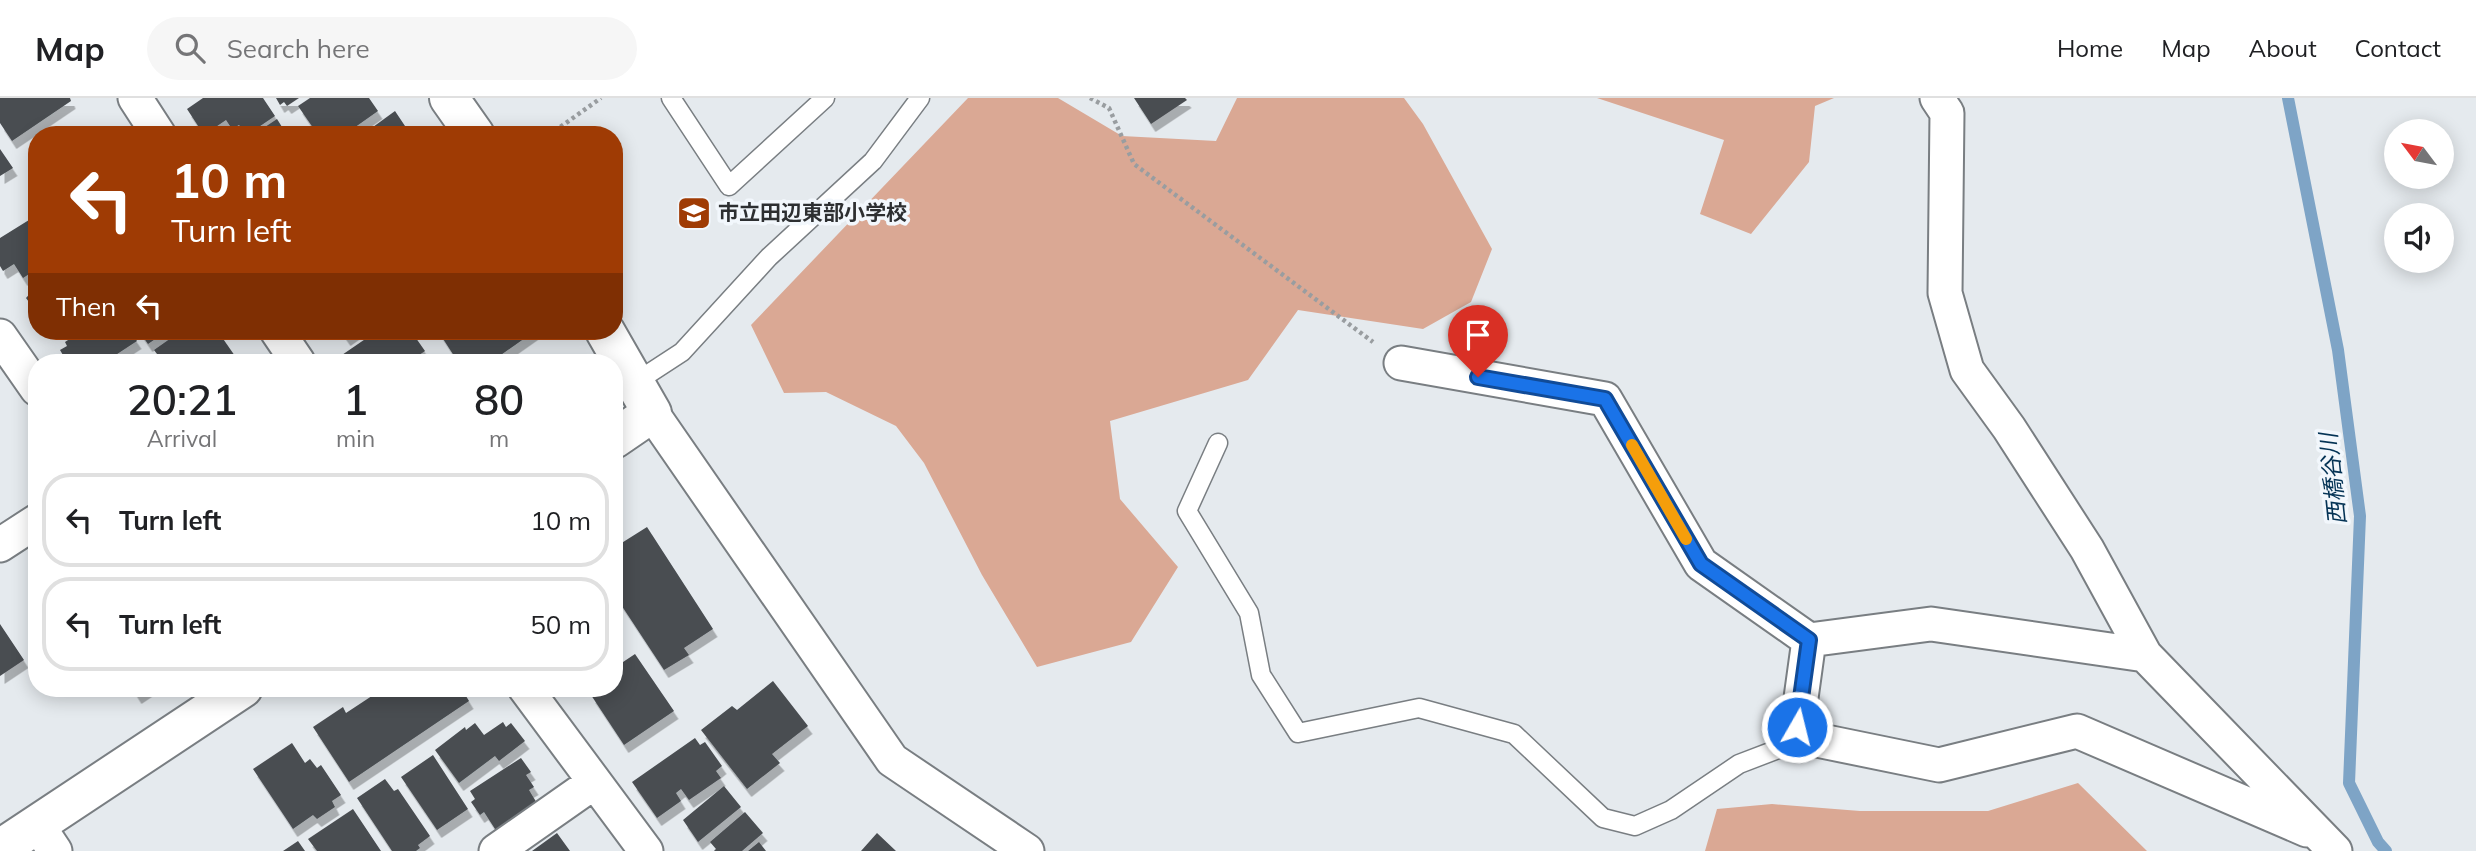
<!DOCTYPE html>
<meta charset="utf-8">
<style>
body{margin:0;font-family:Mulish,"Noto Sans JP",sans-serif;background:#f6f6f6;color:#202124;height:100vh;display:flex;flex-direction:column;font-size:26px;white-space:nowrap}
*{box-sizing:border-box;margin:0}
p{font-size:23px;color:#757577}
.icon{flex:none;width:38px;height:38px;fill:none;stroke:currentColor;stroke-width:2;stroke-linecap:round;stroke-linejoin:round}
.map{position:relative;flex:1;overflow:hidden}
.sheet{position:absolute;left:28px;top:256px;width:595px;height:343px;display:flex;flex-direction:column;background:#fff;border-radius:28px;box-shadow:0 4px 18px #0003}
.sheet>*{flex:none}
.guide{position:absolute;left:28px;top:28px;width:595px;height:214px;border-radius:28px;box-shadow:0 4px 18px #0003;background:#9f3b04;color:#fff;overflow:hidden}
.needle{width:46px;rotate:302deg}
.buttons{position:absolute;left:2384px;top:21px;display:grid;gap:14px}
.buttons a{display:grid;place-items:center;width:70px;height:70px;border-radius:50%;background:#fff;box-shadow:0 4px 18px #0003;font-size:35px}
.pin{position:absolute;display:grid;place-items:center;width:60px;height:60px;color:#fff;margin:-72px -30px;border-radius:50% 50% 50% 0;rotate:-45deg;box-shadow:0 0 7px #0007}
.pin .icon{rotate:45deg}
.me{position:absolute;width:77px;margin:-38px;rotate:8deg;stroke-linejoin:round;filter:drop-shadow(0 0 5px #0008)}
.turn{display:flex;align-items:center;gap:24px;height:147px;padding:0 28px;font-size:32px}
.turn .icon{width:91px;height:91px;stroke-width:2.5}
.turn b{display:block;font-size:49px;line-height:60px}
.then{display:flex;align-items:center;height:66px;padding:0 28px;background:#0003;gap:14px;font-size:26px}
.eta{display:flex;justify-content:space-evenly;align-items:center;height:119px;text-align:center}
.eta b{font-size:42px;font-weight:600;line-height:49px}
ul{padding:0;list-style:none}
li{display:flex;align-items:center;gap:21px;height:94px;margin:0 14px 10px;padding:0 14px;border:4px solid #e0e0e0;border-radius:28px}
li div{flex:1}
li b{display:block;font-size:26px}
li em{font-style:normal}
header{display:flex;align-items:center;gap:42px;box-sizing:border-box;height:98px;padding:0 35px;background:#fff;border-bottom:2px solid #e0e0e0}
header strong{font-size:33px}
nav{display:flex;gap:38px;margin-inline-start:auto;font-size:24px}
.search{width:490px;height:63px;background:#f6f6f6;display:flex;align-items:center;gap:18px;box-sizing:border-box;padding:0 24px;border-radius:38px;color:#757577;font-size:26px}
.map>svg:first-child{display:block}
</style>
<header>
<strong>Map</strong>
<div class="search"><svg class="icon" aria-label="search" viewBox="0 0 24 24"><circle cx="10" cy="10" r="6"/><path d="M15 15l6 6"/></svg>Search here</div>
<nav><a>Home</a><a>Map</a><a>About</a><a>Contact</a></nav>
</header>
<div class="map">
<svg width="2476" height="753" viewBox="0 0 2476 753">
<defs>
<filter id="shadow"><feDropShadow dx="4.5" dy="8" stdDeviation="0" flood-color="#0004"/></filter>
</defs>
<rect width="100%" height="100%" fill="#e5eaee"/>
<path fill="#daa894" d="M968,0h90l64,38 94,5 21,-43h167l19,26 69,125 -21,53 -48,27 -125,-19 -50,70 -138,41 10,78 58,68 -47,75 -94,25 -55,-92 -58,-112 -28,-37 -70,-34 -42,1 -33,-68z
M1597,0h237l-19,8 -6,56 -58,72 -51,-20 24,-74z
M2078,685l69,68h-442l12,-42 55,-5 88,7h128z"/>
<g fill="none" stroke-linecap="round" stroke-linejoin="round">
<path stroke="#7ea4c6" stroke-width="12" d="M2288,0l50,252 22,166 -11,267 29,59 8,9"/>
</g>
<path fill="#494d51" filter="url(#shadow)" d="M0,0h70l1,3 -59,40 -12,-18z
M203,0h60l12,18 -28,19 -8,-10 -7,4 -6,-9 -22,15 -17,-26z
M276,0h23l-12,8 -3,-4 -4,3z
M310,0h59l9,13 -34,24h-26l-20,-29z
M1134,0h51l2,2 -36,24z
M395,13l16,24h-49z
M277,21l10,16h-34z
M0,51l13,19 -13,8z
M37,117v54l-14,9 -9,-14 -11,7 -3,-5v-28z
M37,188v27l-11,-15z
M82,233h48l7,10 -32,21h-30l-3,-4 -5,4 -7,-12 7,-4 -2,-4z
M139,233h28l-19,13z
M181,233h23l5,8 10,-6 16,23 -9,6h-63l-9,-12z
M341,233h15l-10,7z
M377,233h34l14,20 -16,11h-66l-4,-5z
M438,233h97l-44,31h-8l-6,-8 -19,8z
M142,256l5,8h-17z
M647,429l66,102 -29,19 5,7 -25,15 -50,-76v-54l3,-2 3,6z
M37,482v16l-8,-11z
M0,526l24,36 -24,16z
M635,556l39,57 -50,34 -33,-50 10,-7h13v-20z
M773,583l35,45 -36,28 8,9 -33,26 -46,-59 31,-24 5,4z
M132,590h17l-12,8z
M384,590h77l8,13 -120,81 -36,-55 30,-20 3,6z
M503,624l3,5 5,-4 14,18 -26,20 -4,-5 -36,27 -24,-33 30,-23 1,3 9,-7 9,12z
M695,640l5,7 5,-3 17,24 -6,5 5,7 -32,22 -8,-11 -5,4 5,8 -24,17 -25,-36z
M292,645l13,20 5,-4 7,9 4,-3 20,30 -9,6 3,6 -18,12 -4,-4 -20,14 -40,-60z
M433,657l35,54 -31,21 -36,-53z
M521,660l10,14 -5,3 8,12 -5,3 9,15 -41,27 -13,-20 -4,3 -9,-13 4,-3 -5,-8z
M385,681l9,12 4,-2 32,47 -12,9 2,3 -4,3h-24l-35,-53z
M724,688l17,21 -43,35 -15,-22z
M353,711l28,42h-64l-9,-12z
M745,714l18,21 -21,18h-28l2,-2 -6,-7z
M557,735l13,18h-38z
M877,735l19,18h-35z
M298,743l7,10h-22z
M759,744l7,9h-18z"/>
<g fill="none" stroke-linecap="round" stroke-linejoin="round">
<g stroke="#797e82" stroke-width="21">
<path id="service" d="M671,0l58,88 96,-88
M636,284l46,-30 87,-95 104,-96 47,-63
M1218,345l-31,68 62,102 12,62 37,58 121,-25 95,26 89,84 32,8 36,-16 68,-46 68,-26"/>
</g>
<g stroke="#797e82" stroke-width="37">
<path id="minor" d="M135,0l24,37
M1937,0l10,15 -2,180 22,77 42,58 78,121 58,106 190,196
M277,233l21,31
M0,238l37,53
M1401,265l204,36 96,165 108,76 122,-16 214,31
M652,315l240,347 135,91
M0,447l37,-24
M1809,542l-12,87 10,11 132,27 138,-34 230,99
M525,590l121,163
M37,726l18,27
M496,753l97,-68"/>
</g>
<g stroke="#797e82" stroke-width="42">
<path id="tertiary" d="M449,0l26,37
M605,233l47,82 -38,26
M0,751l243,-161"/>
</g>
<path stroke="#999da0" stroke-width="4.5" stroke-dasharray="3.5 3.5" stroke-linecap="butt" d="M1090,0l19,10 25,56 239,178
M549,37l52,-37"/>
<use href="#service" stroke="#fff" stroke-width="18"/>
<use href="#minor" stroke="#fff" stroke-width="33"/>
<use href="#tertiary" stroke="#fff" stroke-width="38"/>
</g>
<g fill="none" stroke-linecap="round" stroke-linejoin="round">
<g stroke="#114b97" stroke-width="18">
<path id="route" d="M1478,279l127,22 96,165 108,76 -12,87"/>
</g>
<use href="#route" stroke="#1a73e8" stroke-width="12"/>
<path stroke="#f59e0b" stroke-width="12" d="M1632,347l54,94"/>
</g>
<defs>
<g id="school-square" transform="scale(1.75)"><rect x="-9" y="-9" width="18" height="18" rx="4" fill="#9f3b04" stroke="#f2f7fc"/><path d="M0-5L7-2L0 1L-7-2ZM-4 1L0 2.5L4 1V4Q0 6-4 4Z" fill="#fff"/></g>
</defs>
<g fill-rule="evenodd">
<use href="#school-square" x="694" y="115"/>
</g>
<g text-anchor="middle" stroke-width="7" stroke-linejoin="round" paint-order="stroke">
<g font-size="21" font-weight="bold" fill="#2d2f31" stroke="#f2f7fc" text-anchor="start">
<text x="718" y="122">市立田辺東部小学校</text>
</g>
<g font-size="23" font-style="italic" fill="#043355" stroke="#f2f7fc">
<text transform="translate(2333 381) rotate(-96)" y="8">西橋谷川</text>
</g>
</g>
</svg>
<div class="buttons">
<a><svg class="needle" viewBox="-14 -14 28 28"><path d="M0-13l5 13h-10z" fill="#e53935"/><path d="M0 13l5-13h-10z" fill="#757577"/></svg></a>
<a><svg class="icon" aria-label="sound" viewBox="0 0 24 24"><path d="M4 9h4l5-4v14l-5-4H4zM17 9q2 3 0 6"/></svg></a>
</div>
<div class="pin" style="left:1478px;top:279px;background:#d93025"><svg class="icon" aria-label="arrive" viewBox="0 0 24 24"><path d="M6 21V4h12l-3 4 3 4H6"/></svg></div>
<svg class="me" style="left:1797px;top:629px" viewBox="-20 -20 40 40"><circle r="17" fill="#1a73e8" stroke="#fff" stroke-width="3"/><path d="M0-11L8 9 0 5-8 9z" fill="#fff"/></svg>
<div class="guide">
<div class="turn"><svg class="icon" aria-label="left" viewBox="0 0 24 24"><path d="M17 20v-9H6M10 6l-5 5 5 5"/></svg><div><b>10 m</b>Turn left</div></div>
<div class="then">Then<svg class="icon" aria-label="left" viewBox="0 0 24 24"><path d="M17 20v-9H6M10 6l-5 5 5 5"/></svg></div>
</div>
<section class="sheet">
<div class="eta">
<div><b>20:21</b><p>Arrival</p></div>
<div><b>1</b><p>min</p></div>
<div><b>80</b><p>m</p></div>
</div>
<ul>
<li><svg class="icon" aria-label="left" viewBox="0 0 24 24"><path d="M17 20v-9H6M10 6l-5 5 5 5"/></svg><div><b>Turn left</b></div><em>10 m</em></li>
<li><svg class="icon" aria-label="left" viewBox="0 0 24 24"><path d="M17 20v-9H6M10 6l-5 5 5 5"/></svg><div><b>Turn left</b></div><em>50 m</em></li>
</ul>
</section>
</div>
